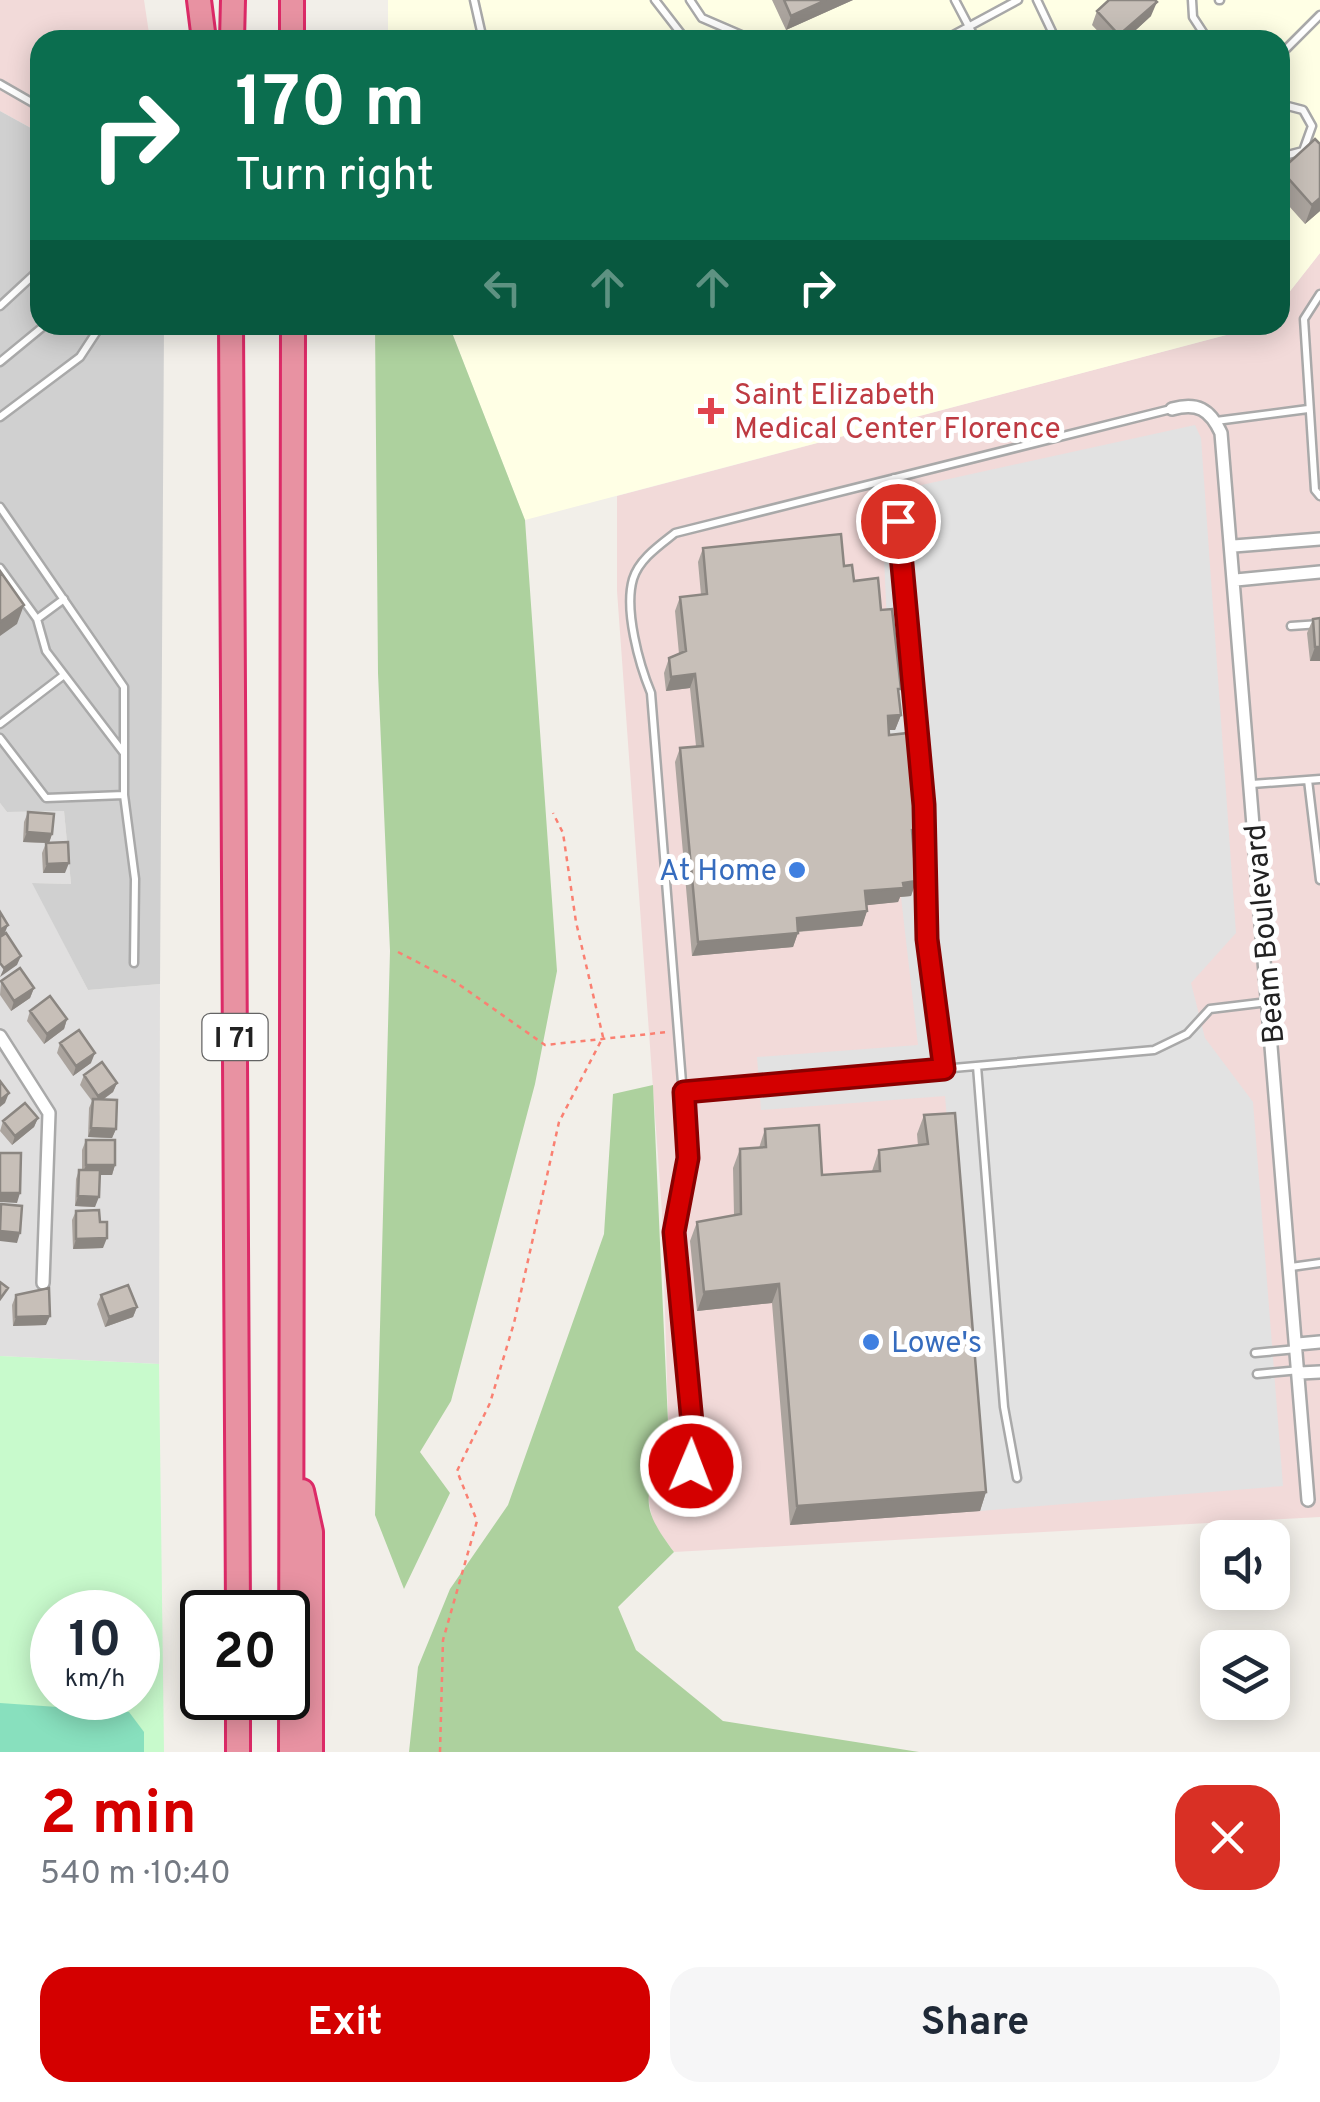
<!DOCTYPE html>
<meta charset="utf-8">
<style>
body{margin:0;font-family:Overpass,sans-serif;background:#f6f6f7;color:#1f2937;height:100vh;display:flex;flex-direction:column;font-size:38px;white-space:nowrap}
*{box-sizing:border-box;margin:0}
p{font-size:32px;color:#747a83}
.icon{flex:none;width:55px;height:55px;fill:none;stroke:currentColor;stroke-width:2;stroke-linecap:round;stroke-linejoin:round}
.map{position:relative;height:1752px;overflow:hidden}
.side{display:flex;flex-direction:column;background:#fff;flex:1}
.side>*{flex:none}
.top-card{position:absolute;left:30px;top:30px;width:1260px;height:305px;border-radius:30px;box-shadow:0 5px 25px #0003;background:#0b6e4f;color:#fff;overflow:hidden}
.tools{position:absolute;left:1200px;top:1520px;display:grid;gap:20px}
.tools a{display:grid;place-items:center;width:90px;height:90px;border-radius:20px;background:#fff;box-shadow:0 5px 25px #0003;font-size:50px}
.speed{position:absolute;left:30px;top:1590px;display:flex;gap:20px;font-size:50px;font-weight:700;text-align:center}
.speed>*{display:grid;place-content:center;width:130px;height:130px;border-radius:50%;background:#fff;box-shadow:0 5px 25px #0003;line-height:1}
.speed small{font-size:25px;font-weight:400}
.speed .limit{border:5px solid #111;border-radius:15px;background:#fff;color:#111}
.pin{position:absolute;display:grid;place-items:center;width:85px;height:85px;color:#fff;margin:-42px;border:5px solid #fff;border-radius:50%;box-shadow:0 2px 10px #0007}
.me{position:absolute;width:110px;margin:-55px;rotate:1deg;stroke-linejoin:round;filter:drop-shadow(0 0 8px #0008)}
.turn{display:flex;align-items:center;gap:35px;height:210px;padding:0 40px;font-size:45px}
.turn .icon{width:130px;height:130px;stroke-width:2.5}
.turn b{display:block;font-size:70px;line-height:85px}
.lanes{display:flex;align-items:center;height:95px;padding:0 40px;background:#0003;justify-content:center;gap:50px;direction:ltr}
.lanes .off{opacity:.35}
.round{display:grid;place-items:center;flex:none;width:105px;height:105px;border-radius:30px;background:#f6f6f7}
.summary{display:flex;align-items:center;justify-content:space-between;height:170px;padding:0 40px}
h1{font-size:60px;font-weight:700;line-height:75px;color:#d40000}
.primary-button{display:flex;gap:20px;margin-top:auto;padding:20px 40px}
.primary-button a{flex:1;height:115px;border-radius:30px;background:#d40000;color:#fff;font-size:40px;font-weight:700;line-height:115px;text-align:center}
.primary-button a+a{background:#f6f6f7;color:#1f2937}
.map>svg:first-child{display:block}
</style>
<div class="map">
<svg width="1320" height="1752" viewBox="0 0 1320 1752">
<rect width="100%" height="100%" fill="#f2efe9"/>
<path fill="#e0dfdf" d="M0,803l7,9 57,-1 7,73 -38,-1 55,107 72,-6 -1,380 -159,-8z"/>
<path fill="#f2dad9" d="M0,0h144l6,40h-110v93l-40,-22z
M1320,253v1264l-646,35 -21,-29 -6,-32 22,-46 -7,-233 -45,-621v-95l647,-171h16v-21z"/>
<path fill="#ffffe5" d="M388,0h932v253l-40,51v-264h-892z
M449,325h815l-739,195z"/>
<path fill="#d0d0d0" d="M0,111l40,22v192h124l-4,659 -72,6 -56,-107 39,1 -7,-73 -57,1 -7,-9z"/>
<path fill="#add19e" d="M375,325h74l76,195 32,451 -22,113 -84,317 -31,51 30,41 -46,96 -29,-74 15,-564 -12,-278z
M653,1085l16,360c-25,51 -31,59 5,107l-56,55 18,43 87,71 196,31h-510l9,-85 32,-78 58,-84 96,-271 9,-140z"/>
<path fill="#c8facc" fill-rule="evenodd" d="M0,1356l159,8 5,388h-164zM52,1612h86v86h-86z"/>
<path fill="#88e0be" d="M0,1703l129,9 15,20v20h-144z"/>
<path fill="#e2e2e2" d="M1195,425l6,13 35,495 -45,50 14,55 48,64 30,384 -303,25 -35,-415 -184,14 -4,-53 161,-12 -34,-296 3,-125 -5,-112 35,-26z"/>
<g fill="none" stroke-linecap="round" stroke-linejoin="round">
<g stroke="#a9a9a9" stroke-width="11">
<path id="lane" d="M474,0l9,40
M655,0l31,40
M690,0l12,18 51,22
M955,0l21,40
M1037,0l19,40
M1192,0l1,17 15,23
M1219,0h1
M944,40l74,-40
M1280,55l40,-40
M0,84l40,23
M1280,104l23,6 9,16 -9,25 -23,6
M1320,294l-16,25 11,171 5,6
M0,306l40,-37
M0,362l45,-37
M0,417l80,-60 21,-32
M1216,421l92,-12
M894,478l30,327 3,134 16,130
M0,507l124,180v108l11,84 -1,84
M0,568l37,51 9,32 77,101
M37,619l27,-20
M1291,626l29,-2
M0,724l64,-49
M0,738l46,60 78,-3
M1308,780l12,100
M1252,784l68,-5
M977,1066l27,341 13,71
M684,1092l470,-42 33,-16 23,-25 58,-7
M1291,1267l29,-4
M1255,1353l42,-4
M1257,1374l43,-4
M687,1488l7,-44 -20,-213 14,-73 -37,-465c-12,-29 -27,-83 -18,-114 6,-20 27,-34 42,-46l496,-124"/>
</g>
<g stroke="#a9a9a9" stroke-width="16">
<path id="street" d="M1172,409c25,-7 38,0 49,24l87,1067
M1234,546l86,-7
M1236,580l84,-8
M0,1036l49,77 -6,170
M1298,1344l22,-2
M1300,1373l20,-1"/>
</g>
<g stroke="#dc2a67" stroke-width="28">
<path id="highway" d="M199,0l5,40
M292,0v40
M232,40l1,-40
M231,325l7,1287
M302,1491l9,41v220
M238,1698v54
M291,1752l2,-1427"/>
</g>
<path stroke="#fa8072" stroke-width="2.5" stroke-dasharray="5 5" stroke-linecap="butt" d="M398,952l56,29 91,64 123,-13
M440,1752l3,-112 34,-119 -20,-50 33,-68 24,-80 45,-201 44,-85 -27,-115 -13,-89 -10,-20"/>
<use href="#lane" stroke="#fff" stroke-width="6"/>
<use href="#street" stroke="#fff" stroke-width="11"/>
<use href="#highway" stroke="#e892a2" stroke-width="22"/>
</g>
<path fill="#aba49e" d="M772,0h81l-67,30z
M1097,11l54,5 -26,24h-19l-14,-15z
M1320,144v67l-15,13 -25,-28v-24l1,-2z
M703,548l141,18 10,15 27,29 18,86 2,19 -6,15h-6v5l25,67 8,27 -5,15h-4l3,37 -5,15 -11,1 -2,5 -32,3 1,6 -5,15 -64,6 -5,15 -101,9 -17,-194 5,-14 16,-2 -6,-58 -24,3 -2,-18 5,-15 10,-4 -4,-43 5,-14 21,-2 -3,-33z
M1313,619l7,42h-10l-3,-28z
M28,812l24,22 -3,9 16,30h-22l-1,-20 4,-10h2l-25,-1 1,-20z
M1,981l33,7 -4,10 -19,13 -11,-16z
M30,1011l37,8 -3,10 -20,15 -17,-23z
M60,1043l31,20 -18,13 -16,-23z
M84,1075l33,8 -4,9 -9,7 12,30 -4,9 -24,-1 1,-29 3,-7 -12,-16z
M924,1115l62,377 -6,19 -190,14 -18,-222 -75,8 -7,-70 7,-19 37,-7 -1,-47 7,-19 19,-1 6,-19 57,46 50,-4 7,-21 39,-4 -1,-12z
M38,1118l-4,9 -22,18 -12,-14 3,-10z
M86,1140l29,25 -3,10h-13l-4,32 -20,-1 1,-27 3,-9h3v-20z
M76,1211l24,11 3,26 -30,1 -1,-29z
M16,1295l30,30 -33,1 -1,-21z
M101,1295l36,12 -4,10 -28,10 -8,-23z"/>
<path fill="#8b8681" d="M826,0h27l-67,30 5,-14z
M1157,2l-6,14 -26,24h-7l1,-5z
M1320,198v13l-15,13 7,-19z
M24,605l-7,19 -17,12v-14z
M1315,647h5v14h-10z
M695,674l-5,14 -24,3 5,-14z
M901,715l-6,15h-13l6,-14z
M922,829l-5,15h-11l6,-14z
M27,832l25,2 -3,9 -26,-1z
M69,863l-4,10h-22l4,-9z
M916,881l-5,15 -11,1 -2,5 -38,4 5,-15 38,-8z
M867,911l-5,15 -70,6 5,-14z
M8,925l-4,10 -4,3v-8z
M798,933l-5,14 -101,9 6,-14z
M21,956l-4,9 -17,12 4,-9z
M34,988l-4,10 -19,13 3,-10z
M67,1019l-3,10 -20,15 3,-10z
M95,1053l-4,10 -18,13 3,-10z
M117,1083l-4,9 -18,13 3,-9z
M9,1093l-4,10 -5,4v-7z
M38,1118l-4,9 -22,18 3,-9z
M91,1128l25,1 -4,9 -24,-1z
M86,1165h29l-3,10h-30z
M0,1193h20l-3,10 -17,-1z
M78,1196l21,1 -4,10 -20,-1z
M0,1231l20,2 -3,10 -17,-2z
M107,1238l-4,10 -30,1 3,-10z
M779,1284l-7,19 -75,8 7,-19z
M137,1307l-4,10 -28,10 4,-10z
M50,1316l-4,9 -33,1 3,-9z
M986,1492l-6,19 -190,14 7,-19z"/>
<path fill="#c7bfb8" stroke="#8b8681" stroke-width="2.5" d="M784,0h42l-35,16z
M1109,0h46l2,2 -38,33 -22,-24z
M1315,139l5,5v54l-8,7 -31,-35z
M841,534l3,32 8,-1 2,16 24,-3 3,32 11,-1 9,80h-3l3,26 -13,1 1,19 19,-2 6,69h6l2,27 -10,1 4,51 -13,2 1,5 -39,3 2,20 -70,7 1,15 -100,9 -18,-194 23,-2 -8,-72 -24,3 -2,-19 17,-7 -6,-54 27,-3 -4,-46z
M0,571l24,34 -24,17z
M1320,618v29h-5l-2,-28z
M28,812l26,2 -2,20 -25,-2z
M68,842l1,21 -22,1 -1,-21z
M0,912l8,13 -8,5z
M6,933l15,23 -17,12 -4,-5v-26z
M20,968l14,20 -20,13 -13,-20z
M50,996l17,23 -20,15 -17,-23z
M79,1030l16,23 -19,13 -16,-23z
M102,1062l15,21 -19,13 -14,-21z
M0,1081l9,12 -9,7z
M93,1099l24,1 -1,29 -25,-1z
M25,1103l13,15 -23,18 -12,-15z
M955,1113l31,379 -189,14 -18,-222 -75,8 -7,-70 44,-8 -1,-65 26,-2 -1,-18 54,-4 3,50 58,-4 -1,-21 49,-6 -4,-29z
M86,1140h29v25h-29z
M0,1153h21l-1,40h-20z
M79,1170h21l-1,27 -21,-1z
M1,1204l21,2 -2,27 -20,-2z
M99,1210l1,12h7v16l-31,1v-28z
M0,1282l8,6 -8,11z
M128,1285l9,22 -28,10 -8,-22z
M49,1288l1,28 -34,1v-22z"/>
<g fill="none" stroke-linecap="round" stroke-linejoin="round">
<g stroke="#8a0000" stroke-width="25">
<path id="route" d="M691,1466l3,-22 -20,-212 14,-74 -4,-66 260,-23 -17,-130 -3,-134 -26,-284"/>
</g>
<use href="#route" stroke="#d40000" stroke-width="18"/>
</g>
<path fill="#e0444e" stroke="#fff" stroke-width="4" d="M706 396h10v10h10v10h-10v10h-10v-10h-10v-10h10z"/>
<g fill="#3f7fe0" stroke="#fff" stroke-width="4">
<circle cx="797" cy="870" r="10"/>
<circle cx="871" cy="1342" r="10"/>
</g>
<g text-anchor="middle" stroke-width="10" stroke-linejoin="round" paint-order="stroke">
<rect fill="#fff" stroke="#646464" stroke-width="2.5" x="202.5" y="1014" width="65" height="46" rx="8"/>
<g font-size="28" font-weight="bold" fill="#222">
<text x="235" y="1047">I 71</text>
</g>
<g font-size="30" fill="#be3a42" stroke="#fff" text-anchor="start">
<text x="734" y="404">Saint Elizabeth<tspan x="734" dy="34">Medical Center Florence</tspan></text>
</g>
<g font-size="30" fill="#366cbe" stroke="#fff" text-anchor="end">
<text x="777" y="880">At Home</text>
<text x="891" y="1352" text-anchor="start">Lowe's</text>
</g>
<g font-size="30" fill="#222" stroke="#fff">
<text transform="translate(1264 934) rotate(-95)" y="10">Beam Boulevard</text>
</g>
</g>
</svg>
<div class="tools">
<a><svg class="icon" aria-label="sound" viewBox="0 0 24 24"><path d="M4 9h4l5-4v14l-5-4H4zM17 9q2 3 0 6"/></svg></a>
<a><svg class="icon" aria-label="layers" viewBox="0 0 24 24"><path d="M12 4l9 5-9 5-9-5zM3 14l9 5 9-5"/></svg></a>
</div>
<div class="speed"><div>10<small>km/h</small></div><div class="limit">20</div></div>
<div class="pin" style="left:898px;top:521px;background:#d93025"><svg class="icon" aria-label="arrive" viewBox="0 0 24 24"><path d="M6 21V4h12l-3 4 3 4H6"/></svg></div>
<svg class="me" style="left:691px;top:1466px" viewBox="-20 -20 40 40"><circle r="17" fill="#d40000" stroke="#fff" stroke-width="3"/><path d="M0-11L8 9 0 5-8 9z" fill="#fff"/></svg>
<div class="top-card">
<div class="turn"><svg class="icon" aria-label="right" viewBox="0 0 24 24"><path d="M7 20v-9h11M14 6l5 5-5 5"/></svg><div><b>170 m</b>Turn right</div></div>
<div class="lanes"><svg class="icon off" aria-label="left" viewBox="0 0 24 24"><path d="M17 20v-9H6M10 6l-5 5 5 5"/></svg><svg class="icon off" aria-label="ahead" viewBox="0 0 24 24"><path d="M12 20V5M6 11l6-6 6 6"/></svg><svg class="icon off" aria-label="ahead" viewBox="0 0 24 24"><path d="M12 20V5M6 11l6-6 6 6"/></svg><svg class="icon" aria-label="right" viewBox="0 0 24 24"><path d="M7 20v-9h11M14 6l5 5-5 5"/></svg></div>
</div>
</div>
<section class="side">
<div class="summary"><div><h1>2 min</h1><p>540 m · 10:40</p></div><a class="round" style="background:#d93025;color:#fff"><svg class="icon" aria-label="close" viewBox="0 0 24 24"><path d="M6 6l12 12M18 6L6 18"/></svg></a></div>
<div class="primary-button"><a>Exit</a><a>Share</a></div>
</section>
